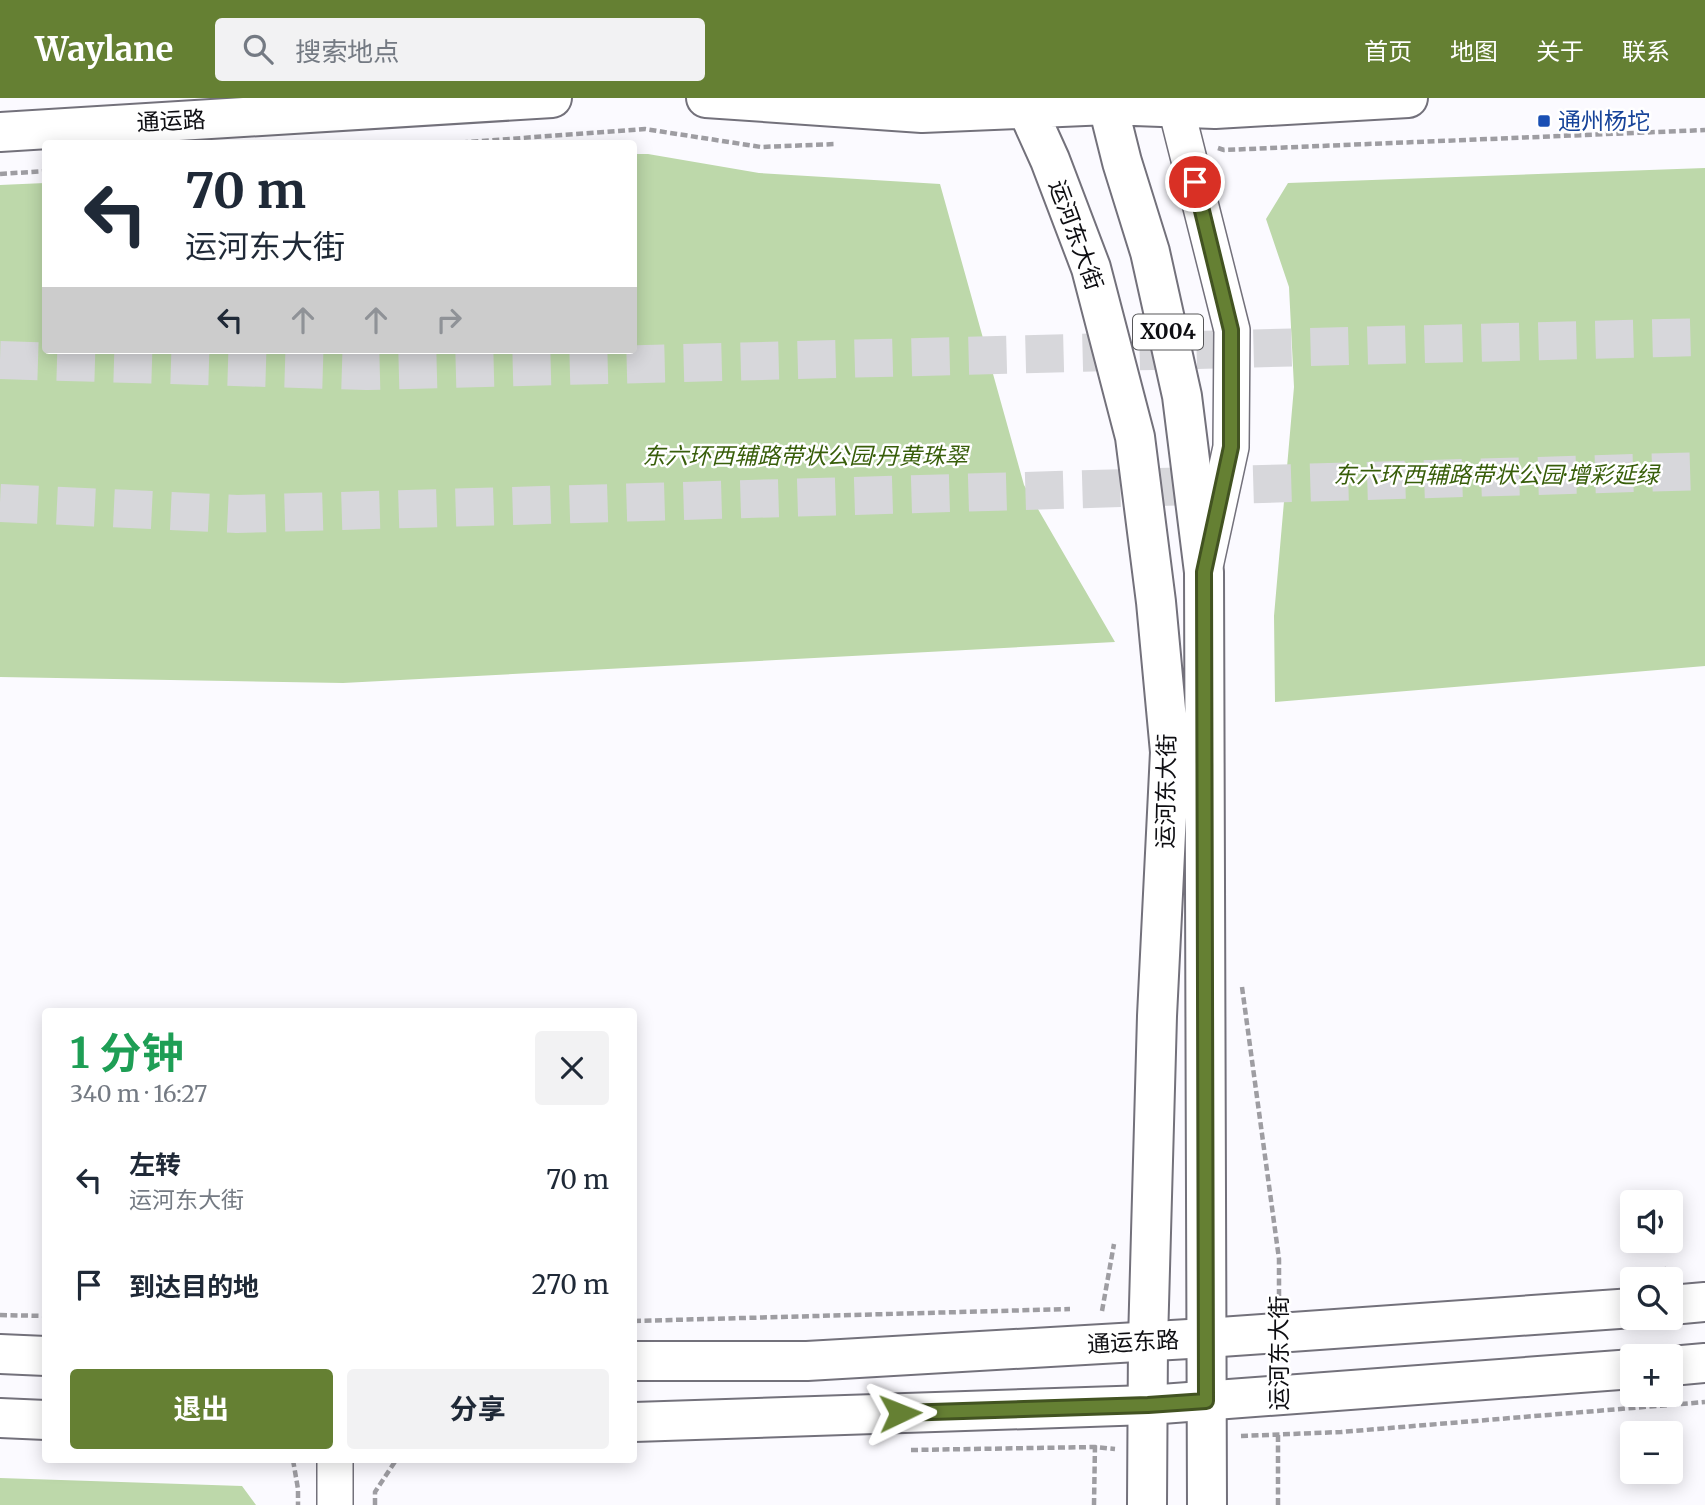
<!DOCTYPE html>
<html lang="zh">
<meta charset="utf-8">
<style>
body{margin:0;font-family:Merriweather,"Noto Sans SC",serif;background:#f2f2f3;color:#1f2937;height:100vh;display:flex;flex-direction:column;font-size:26px;white-space:nowrap}
*{box-sizing:border-box;margin:0}
p{font-size:23px;color:#747a83}
.icon{flex:none;width:38px;height:38px;fill:none;stroke:currentColor;stroke-width:2;stroke-linecap:round;stroke-linejoin:round}
.map{position:relative;flex:1;overflow:hidden}
.side{position:absolute;left:42px;top:910px;width:595px;height:455px;display:flex;flex-direction:column;background:#fff;border-radius:7px;box-shadow:0 4px 18px #0003}
.side>*{flex:none}
.banner{position:absolute;left:42px;top:42px;width:595px;height:214px;border-radius:7px;box-shadow:0 4px 18px #0003;background:#fff;color:#1f2937;overflow:hidden}
.tools{position:absolute;left:1620px;top:1092px;display:grid;gap:14px}
.tools a{display:grid;place-items:center;width:63px;height:63px;border-radius:7px;background:#fff;box-shadow:0 4px 18px #0003;font-size:35px}
.pin{position:absolute;display:grid;place-items:center;width:60px;height:60px;color:#fff;margin:-30px;border:4px solid #fff;border-radius:50%;box-shadow:0 2px 7px #0007}
.me{position:absolute;width:77px;margin:-38px;rotate:88deg;stroke-linejoin:round;filter:drop-shadow(0 0 5px #0008)}
.turn{display:flex;align-items:center;gap:24px;height:147px;padding:0 28px;font-size:32px}
.turn .icon{width:91px;height:91px;stroke-width:2.5}
.turn b{display:block;font-size:49px;line-height:60px}
.lanes{display:flex;align-items:center;height:66px;padding:0 28px;background:#0003;justify-content:center;gap:35px;direction:ltr}
.lanes .off{opacity:.35}
.round{display:grid;place-items:center;flex:none;width:74px;height:74px;border-radius:7px;background:#f2f2f3}
.headline{display:flex;align-items:center;justify-content:space-between;height:119px;padding:0 28px}
h1{font-size:42px;font-weight:700;line-height:52px;color:#1e9e55}
.cta{display:flex;gap:14px;margin-top:auto;padding:14px 28px}
.cta a{flex:1;height:80px;border-radius:7px;background:#658033;color:#fff;font-size:28px;font-weight:700;line-height:80px;text-align:center}
.cta a+a{background:#f2f2f3;color:#1f2937}
ul{padding:0;list-style:none}
li{display:flex;align-items:center;gap:21px;height:105px;padding:0 28px}
li div{flex:1}
li b{display:block;font-size:26px}
li em{font-style:normal}
header{display:flex;align-items:center;gap:42px;box-sizing:border-box;height:98px;padding:0 35px;background:#658033;color:#fff}
header strong{font-size:33px}
nav{display:flex;gap:38px;margin-inline-start:auto;font-size:24px}
.search{width:490px;height:63px;background:#f2f2f3;display:flex;align-items:center;gap:18px;box-sizing:border-box;padding:0 24px;border-radius:7px;color:#747a83;font-size:26px}
.map>svg:first-child{display:block}
</style>
<header>
<strong>Waylane</strong>
<div class="search"><svg class="icon" aria-label="search" viewBox="0 0 24 24"><circle cx="10" cy="10" r="6"/><path d="M15 15l6 6"/></svg>搜索地点</div>
<nav><a>首页</a><a>地图</a><a>关于</a><a>联系</a></nav>
</header>
<div class="map">
<svg width="1705" height="1407" viewBox="0 0 1705 1407">
<rect width="100%" height="100%" fill="#fbfaff"/>
<path fill="#bdd8aa" d="M634,56h14l111,19 181,11 84,301 91,157 -772,41 -343,-6v-492l45,-2 1,167h588z
M1705,70v498l-430,36 -1,-86 20,-229 -5,-100 -23,-68 22,-36z
M0,1380l242,8 14,19h-256z"/>
<g fill="none" stroke-linecap="round" stroke-linejoin="round">
<path stroke="#d7d7db" stroke-width="38" stroke-dasharray="38 19" stroke-linecap="butt" d="M0,262l367,11 1338,-34
M0,405l237,11 1468,-43"/>
<g stroke="#73717b" stroke-width="38">
<path id="tertiary" d="M1176,10l56,222 -1,117 -25,115
M335,1362v45"/>
</g>
<g stroke="#73717b" stroke-width="42">
<path id="secondary" d="M1671,1207l34,-3
M0,1256l46,2
M634,1263h173l399,-23 427,-30
M1671,1268l34,-3
M0,1320l46,2
M634,1324l514,-17 485,-36"/>
</g>
<g stroke="#73717b" stroke-width="42">
<path id="primary" d="M706,0l216,15 186,-8 107,4 193,-11
M1022,0l28,62 41,108 44,169 21,165 14,150 -13,264 -9,325 -1,164
M1106,0l16,64 28,90 32,144 22,176 3,933
M0,34l552,-34"/>
</g>
<path stroke="#9e9da2" stroke-width="4.5" stroke-dasharray="7 3.5" stroke-linecap="butt" d="M440,46l205,-15 116,18 75,-3
M1218,50l6,2 481,-20
M0,76l46,-3
M1242,889l37,272v42
M1633,1174l33,-3
M1102,1213l12,-67
M0,1217l46,1
M634,1223l436,-12
M1241,1338l100,-4 364,-30
M911,1352l184,-3 20,2
M293,1362l5,29v16
M375,1407v-13l21,-32
M1094,1407l1,-60
M1278,1407v-73"/>
<use href="#tertiary" stroke="#fff" stroke-width="35"/>
<use href="#secondary" stroke="#fff" stroke-width="38"/>
<use href="#primary" stroke="#fff" stroke-width="38"/>
</g>
<g fill="none" stroke-linecap="round" stroke-linejoin="round">
<g stroke="#425321" stroke-width="18">
<path id="route" d="M900,1315l248,-8 58,-4 -2,-829 27,-125v-117l-36,-148"/>
</g>
<use href="#route" stroke="#658033" stroke-width="12"/>
</g>
<rect fill="#1a4fb4" stroke="#fff" stroke-width="2.5" x="1537" y="16" width="14" height="14" rx="3.5"/>
<g text-anchor="middle" stroke-width="5" stroke-linejoin="round" paint-order="stroke">
<rect fill="#fff" stroke="#565659" stroke-width="2" x="1133" y="216.5" width="70" height="35" rx="5"/>
<g font-size="21" font-weight="bold" fill="#0e0e12">
<text x="1168" y="241">X004</text>
</g>
<g font-size="23" fill="#0e0e12" stroke="#fff">
<text transform="translate(171 23) rotate(-3)" y="8">通运路</text>
<text transform="translate(1076 137) rotate(70)" y="8">运河东大街</text>
<text transform="translate(1166 693) rotate(-89)" y="8">运河东大街</text>
<text transform="translate(1133 1244) rotate(-3)" y="8">通运东路</text>
<text transform="translate(1279 1255) rotate(-90)" y="8">运河东大街</text>
</g>
<g font-size="23" fill="#164399" stroke="#fff" text-anchor="start">
<text x="1558" y="31">通州杨坨</text>
</g>
<g font-size="23" font-style="italic" fill="#385e0a" stroke="#fff">
<text x="805" y="366">东六环西辅路带状公园·丹黄珠翠</text>
<text x="1496" y="385">东六环西辅路带状公园·增彩延绿</text>
</g>
</g>
</svg>
<div class="tools">
<a><svg class="icon" aria-label="sound" viewBox="0 0 24 24"><path d="M4 9h4l5-4v14l-5-4H4zM17 9q2 3 0 6"/></svg></a>
<a><svg class="icon" aria-label="search" viewBox="0 0 24 24"><circle cx="10" cy="10" r="6"/><path d="M15 15l6 6"/></svg></a>
<a>+</a>
<a>−</a>
</div>
<div class="pin" style="left:1195px;top:84px;background:#d93025"><svg class="icon" aria-label="arrive" viewBox="0 0 24 24"><path d="M6 21V4h12l-3 4 3 4H6"/></svg></div>
<svg class="me" style="left:900px;top:1315px" viewBox="-20 -20 40 40"><path d="M0-17L14 15 0 8-14 15z" fill="#658033" stroke="#fff" stroke-width="4"/></svg>
<div class="banner">
<div class="turn"><svg class="icon" aria-label="left" viewBox="0 0 24 24"><path d="M17 20v-9H6M10 6l-5 5 5 5"/></svg><div><b>70 m</b>运河东大街</div></div>
<div class="lanes"><svg class="icon" aria-label="left" viewBox="0 0 24 24"><path d="M17 20v-9H6M10 6l-5 5 5 5"/></svg><svg class="icon off" aria-label="ahead" viewBox="0 0 24 24"><path d="M12 20V5M6 11l6-6 6 6"/></svg><svg class="icon off" aria-label="ahead" viewBox="0 0 24 24"><path d="M12 20V5M6 11l6-6 6 6"/></svg><svg class="icon off" aria-label="right" viewBox="0 0 24 24"><path d="M7 20v-9h11M14 6l5 5-5 5"/></svg></div>
</div>
<section class="side">
<div class="headline"><div><h1>1 分钟</h1><p>340 m · 16:27</p></div><a class="round"><svg class="icon" aria-label="close" viewBox="0 0 24 24"><path d="M6 6l12 12M18 6L6 18"/></svg></a></div>
<ul>
<li><svg class="icon" aria-label="left" viewBox="0 0 24 24"><path d="M17 20v-9H6M10 6l-5 5 5 5"/></svg><div><b>左转</b><p>运河东大街</p></div><em>70 m</em></li>
<li><svg class="icon" aria-label="arrive" viewBox="0 0 24 24"><path d="M6 21V4h12l-3 4 3 4H6"/></svg><div><b>到达目的地</b></div><em>270 m</em></li>
</ul>
<div class="cta"><a>退出</a><a>分享</a></div>
</section>
</div>
